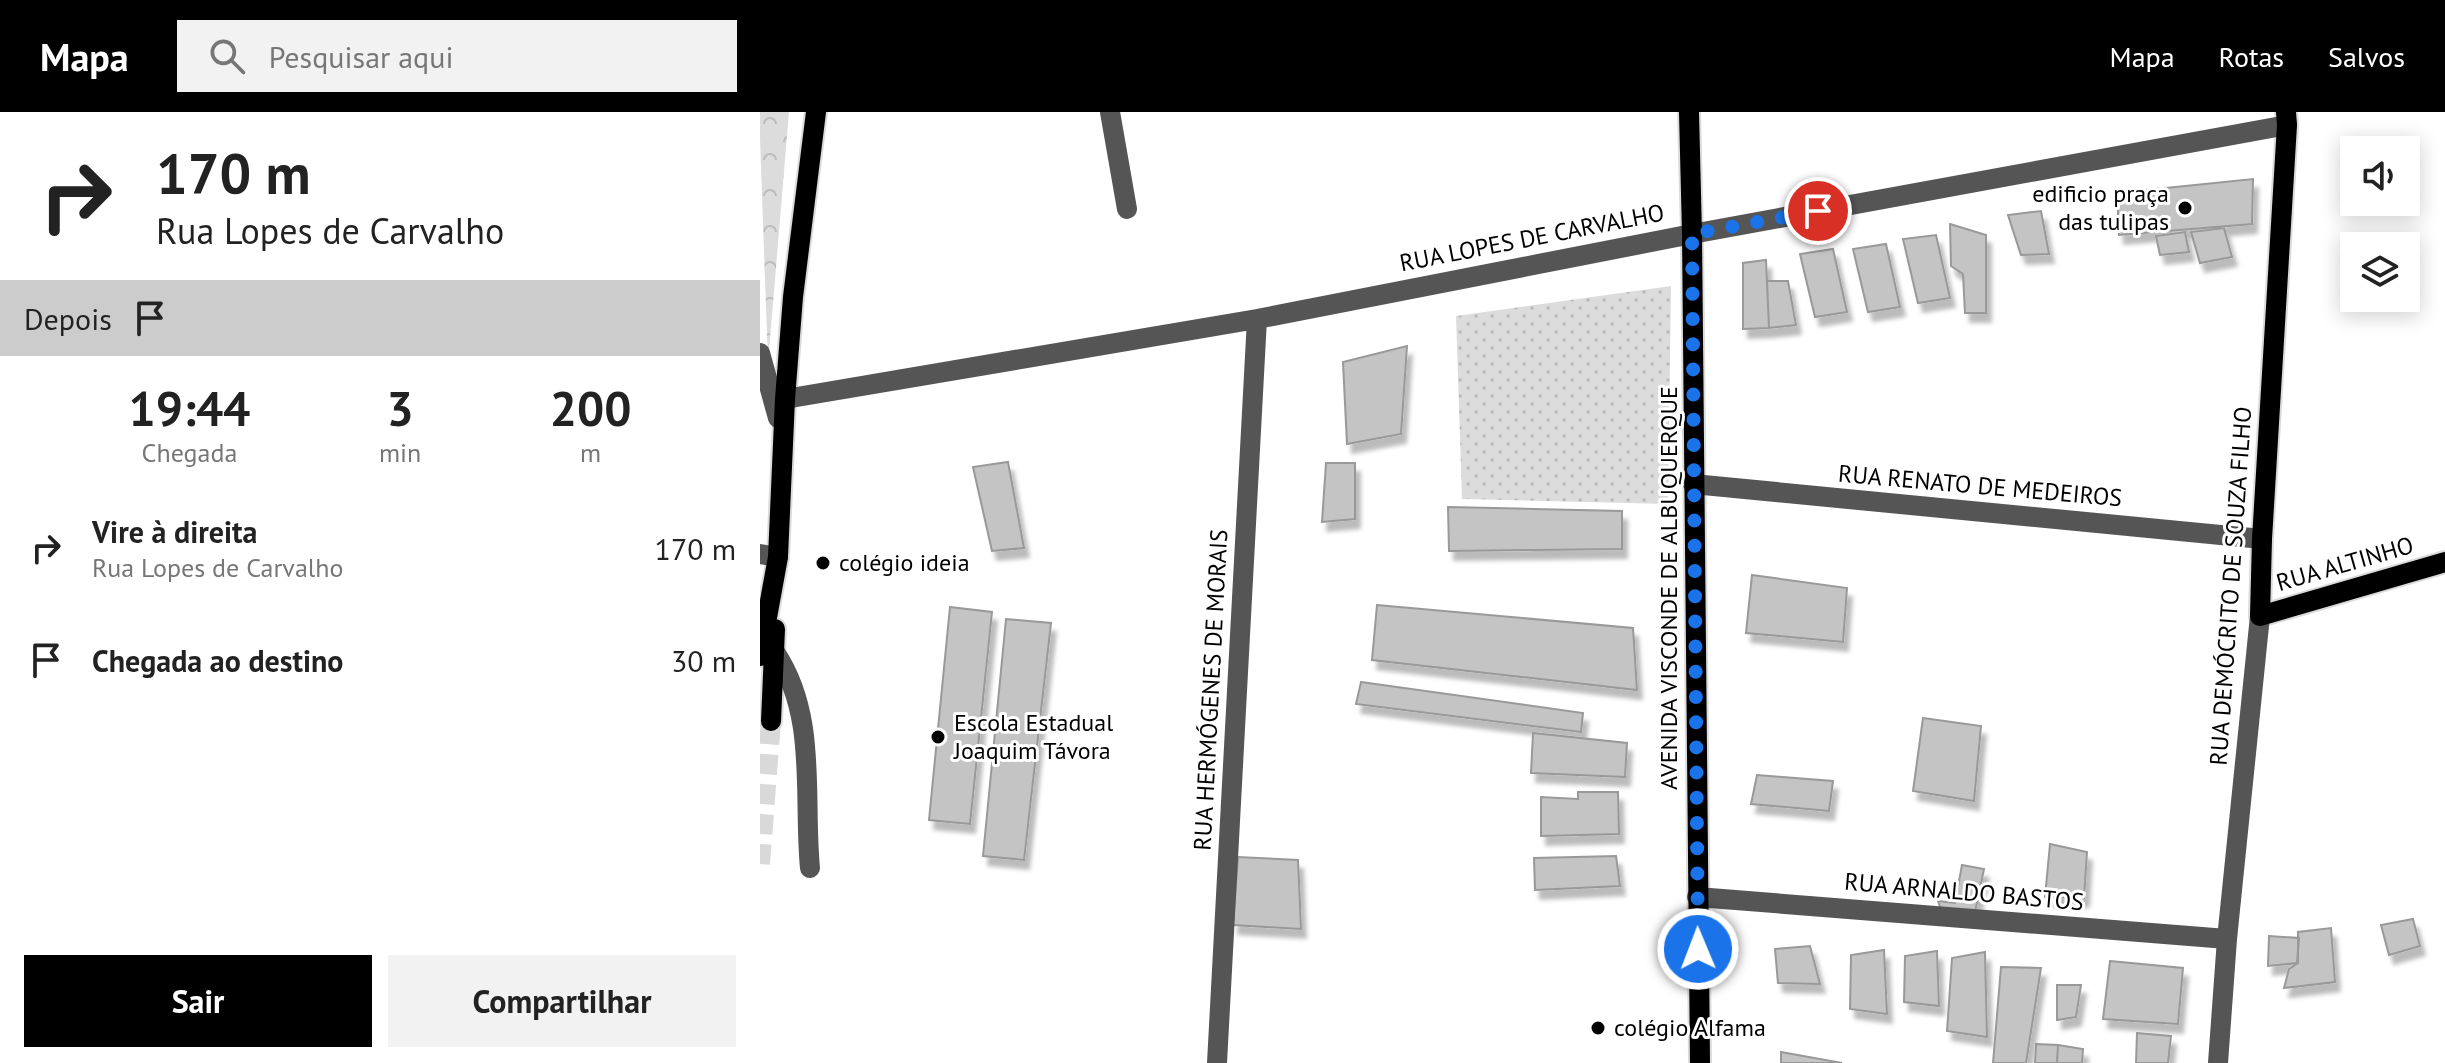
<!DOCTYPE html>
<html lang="pt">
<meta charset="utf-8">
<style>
body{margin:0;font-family:"PT Sans",sans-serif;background:#f2f2f2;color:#222;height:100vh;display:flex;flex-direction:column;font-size:30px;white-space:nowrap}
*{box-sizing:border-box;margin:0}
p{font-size:26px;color:#767676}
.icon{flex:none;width:44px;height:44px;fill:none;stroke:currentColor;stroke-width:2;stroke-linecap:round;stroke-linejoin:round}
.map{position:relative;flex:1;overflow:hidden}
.side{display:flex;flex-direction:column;background:#fff;width:760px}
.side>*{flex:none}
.banner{background:#fff;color:#222;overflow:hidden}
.tools{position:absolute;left:1580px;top:24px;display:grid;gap:16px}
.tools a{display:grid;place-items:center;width:80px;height:80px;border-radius:0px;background:#fff;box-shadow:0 4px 20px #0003;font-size:40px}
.pin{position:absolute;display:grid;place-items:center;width:68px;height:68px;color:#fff;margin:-34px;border:4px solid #fff;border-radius:50%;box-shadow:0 2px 8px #0007}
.me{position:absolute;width:88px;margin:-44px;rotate:359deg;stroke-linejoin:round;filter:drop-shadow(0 0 6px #0008)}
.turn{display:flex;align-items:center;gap:28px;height:168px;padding:0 24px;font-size:36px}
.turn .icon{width:104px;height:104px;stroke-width:2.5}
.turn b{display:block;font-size:56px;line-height:68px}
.then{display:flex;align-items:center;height:76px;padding:0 24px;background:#0003;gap:16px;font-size:30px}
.eta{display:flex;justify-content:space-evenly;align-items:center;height:136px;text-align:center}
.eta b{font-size:48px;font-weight:700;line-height:56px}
.cta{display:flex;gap:16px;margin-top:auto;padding:16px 24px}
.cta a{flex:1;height:92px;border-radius:0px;background:#000;color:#fff;font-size:32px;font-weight:700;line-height:92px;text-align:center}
.cta a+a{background:#f2f2f2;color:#222}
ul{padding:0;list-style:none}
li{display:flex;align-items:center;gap:24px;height:112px;padding:0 24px}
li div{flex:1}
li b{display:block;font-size:30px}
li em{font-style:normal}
header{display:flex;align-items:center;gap:48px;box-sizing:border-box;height:112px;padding:0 40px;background:#000;color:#fff}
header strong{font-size:38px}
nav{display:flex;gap:44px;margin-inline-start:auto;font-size:28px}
.search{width:560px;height:72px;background:#f2f2f2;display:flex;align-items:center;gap:20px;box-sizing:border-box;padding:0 28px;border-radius:0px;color:#767676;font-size:30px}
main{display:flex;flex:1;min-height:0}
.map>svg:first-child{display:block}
</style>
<header>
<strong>Mapa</strong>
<div class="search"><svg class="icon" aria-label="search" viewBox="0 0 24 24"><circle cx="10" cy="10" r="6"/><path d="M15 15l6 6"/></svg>Pesquisar aqui</div>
<nav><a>Mapa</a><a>Rotas</a><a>Salvos</a></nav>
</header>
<main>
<section class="side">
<div class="banner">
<div class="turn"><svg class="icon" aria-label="right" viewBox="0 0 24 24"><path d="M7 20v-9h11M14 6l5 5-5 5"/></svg><div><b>170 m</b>Rua Lopes de Carvalho</div></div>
<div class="then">Depois<svg class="icon" aria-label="arrive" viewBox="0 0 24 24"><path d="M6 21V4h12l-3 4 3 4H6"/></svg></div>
</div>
<div class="eta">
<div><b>19:44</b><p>Chegada</p></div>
<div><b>3</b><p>min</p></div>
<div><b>200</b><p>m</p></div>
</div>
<ul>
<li><svg class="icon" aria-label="right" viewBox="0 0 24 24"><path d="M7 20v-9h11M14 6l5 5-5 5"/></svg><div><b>Vire à direita</b><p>Rua Lopes de Carvalho</p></div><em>170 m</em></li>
<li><svg class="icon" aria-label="arrive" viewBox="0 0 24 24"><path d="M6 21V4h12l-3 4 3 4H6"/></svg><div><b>Chegada ao destino</b></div><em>30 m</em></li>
</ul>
<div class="cta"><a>Sair</a><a>Compartilhar</a></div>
</section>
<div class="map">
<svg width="1685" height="951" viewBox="0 0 1685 951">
<defs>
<pattern id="grass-dots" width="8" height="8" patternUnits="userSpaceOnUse" patternTransform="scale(2)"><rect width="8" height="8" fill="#dcdcdc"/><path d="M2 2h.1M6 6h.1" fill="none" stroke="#bbb" stroke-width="1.8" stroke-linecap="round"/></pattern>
<pattern id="park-crowns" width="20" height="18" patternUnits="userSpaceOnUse" patternTransform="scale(2)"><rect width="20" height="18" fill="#dcdcdc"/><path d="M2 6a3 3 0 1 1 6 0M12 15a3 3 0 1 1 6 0" fill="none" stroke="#bbb"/></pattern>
<filter id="shadow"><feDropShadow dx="5" dy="9" stdDeviation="2" flood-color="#0004"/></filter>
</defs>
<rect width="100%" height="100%" fill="#fff"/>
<path fill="url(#grass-dots)" d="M911,174l-3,218 -206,-5 -6,-183z"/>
<path fill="url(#park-crowns)" d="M0,0h29l-21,251 -8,-224z"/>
<path fill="#c4c4c4" stroke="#999" stroke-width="2" filter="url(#shadow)" d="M1493,67l-1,45 -133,11 -2,-42z
M1281,99l8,43 -28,1 -13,-40z
M1190,112l36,11v78h-21l-2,-39 -12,-8z
M1464,116l8,29 -32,6 -9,-31z
M1425,120l4,20 -29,3 -4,-19z
M1176,123l14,63 -32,5 -15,-64z
M1126,132l14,63 -32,5 -15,-63z
M1073,137l14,63 -32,5 -15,-63z
M1006,148l3,68 -26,1v-66z
M1007,169h21l8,44 -27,3z
M647,234l-6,88 -54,10 -4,-82z
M248,350l16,86 -32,3 -19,-84z
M566,351h29v56l-33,3z
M688,395l174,4v38l-173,2z
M992,463l95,13 -4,54 -97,-9z
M617,493l256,23 4,62 -265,-30z
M190,495l42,5 -22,212 -41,-4z
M246,507l45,4 -27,237 -41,-4z
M601,570l222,31 -2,19 -225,-28z
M1163,606l58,8 -7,75 -61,-10z
M773,621l94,10 -2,34 -94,-4z
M997,663l76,6 -4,30 -78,-7z
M818,680h40l1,42 -78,2v-39l37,2z
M1290,732l37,8 -3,46 -39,-1z
M856,744l4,30 -85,4 -1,-32z
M478,745l60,3 3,69 -68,-4z
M1202,753l22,4 -9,43 -34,-2 -3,-9 17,2z
M1653,807l7,27 -31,9 -8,-30z
M1571,816l4,54 -51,6 5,-19 9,-6v-31z
M1509,824l30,2 -2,25 -29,3z
M1050,834l10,38 -42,-1 -3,-34z
M1124,838l3,64 -37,-5 1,-54z
M1177,839l2,55 -35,-4 1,-46z
M1225,840l2,85 -40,-6 5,-73z
M1350,849l73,7 -5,56 -75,-5z
M1241,855l40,1 -15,95h-33z
M1297,873h24l-5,32 -19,3z
M1377,921l34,3 -3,27h-32z
M1276,932l22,1 -1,18h-22z
M1298,933l25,4 -1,14h-25z
M1021,940l61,11h-61z"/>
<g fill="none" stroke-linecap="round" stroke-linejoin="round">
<path stroke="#d9d9d9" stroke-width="20" stroke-dasharray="20 10" stroke-linecap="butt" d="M0,752l11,-143"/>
<g stroke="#dbdbdb" stroke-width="24">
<path id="major" d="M929,0l3,122 8,829
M1526,0l1,13 -25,414 -2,77 185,-54
M0,544l18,-99 7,-158 8,-102 23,-185
M11,609l4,-92"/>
</g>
<path stroke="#555" stroke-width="20" d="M350,0l17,97
M0,241l18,65
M25,287l472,-80 435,-85 595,-109
M933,372l569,55
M0,442l18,3
M15,540c43,64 28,143 35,216
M937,785l530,42
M457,951l40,-744
M1458,951l9,-124 33,-323"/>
<use href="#major" stroke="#000" stroke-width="20"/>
</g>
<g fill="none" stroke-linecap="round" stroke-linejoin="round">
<path stroke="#1a73e8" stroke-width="14" stroke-dasharray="0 25.2" d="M938,837l-6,-715 126,-23"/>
</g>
<g fill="#000" stroke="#fff" stroke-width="3">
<circle cx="1425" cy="96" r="8"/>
<circle cx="63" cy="451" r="8"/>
<circle cx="178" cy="625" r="8"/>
<circle cx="838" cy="916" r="8"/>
</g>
<g text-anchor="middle" stroke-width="6" stroke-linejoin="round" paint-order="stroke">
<g font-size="24" fill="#000" stroke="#fff" text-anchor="start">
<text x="1409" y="90" text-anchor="end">edificio praça<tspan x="1409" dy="28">das tulipas</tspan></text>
<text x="79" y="459">colégio ideia</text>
<text x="194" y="619">Escola Estadual<tspan x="194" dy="28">Joaquim Távora</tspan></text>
<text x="854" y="924">colégio Alfama</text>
</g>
<g font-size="24" fill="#000" stroke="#fff">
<text transform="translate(772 126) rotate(-11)" y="8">RUA LOPES DE CARVALHO</text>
<text transform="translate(1220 374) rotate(5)" y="8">RUA RENATO DE MEDEIROS</text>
<text transform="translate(1585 452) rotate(-16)" y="8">RUA ALTINHO</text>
<text transform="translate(1471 474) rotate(-86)" y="8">RUA DEMÓCRITO DE SOUZA FILHO</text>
<text transform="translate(909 476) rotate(-90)" y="8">AVENIDA VISCONDE DE ALBUQUERQUE</text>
<text transform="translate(451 578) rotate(-87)" y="8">RUA HERMÓGENES DE MORAIS</text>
<text transform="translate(1204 780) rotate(5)" y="8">RUA ARNALDO BASTOS</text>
</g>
</g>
</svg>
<div class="tools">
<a><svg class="icon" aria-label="sound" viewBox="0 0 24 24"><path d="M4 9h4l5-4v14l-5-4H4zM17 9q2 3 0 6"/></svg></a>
<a><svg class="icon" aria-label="layers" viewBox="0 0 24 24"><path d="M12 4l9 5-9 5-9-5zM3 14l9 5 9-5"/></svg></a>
</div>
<div class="pin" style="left:1058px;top:99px;background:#d93025"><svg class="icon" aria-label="arrive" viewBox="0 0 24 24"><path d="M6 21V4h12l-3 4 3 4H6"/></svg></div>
<svg class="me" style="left:938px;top:837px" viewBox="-20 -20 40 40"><circle r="17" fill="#1a73e8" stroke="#fff" stroke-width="3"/><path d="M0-11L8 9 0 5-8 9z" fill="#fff"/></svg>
</div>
</main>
